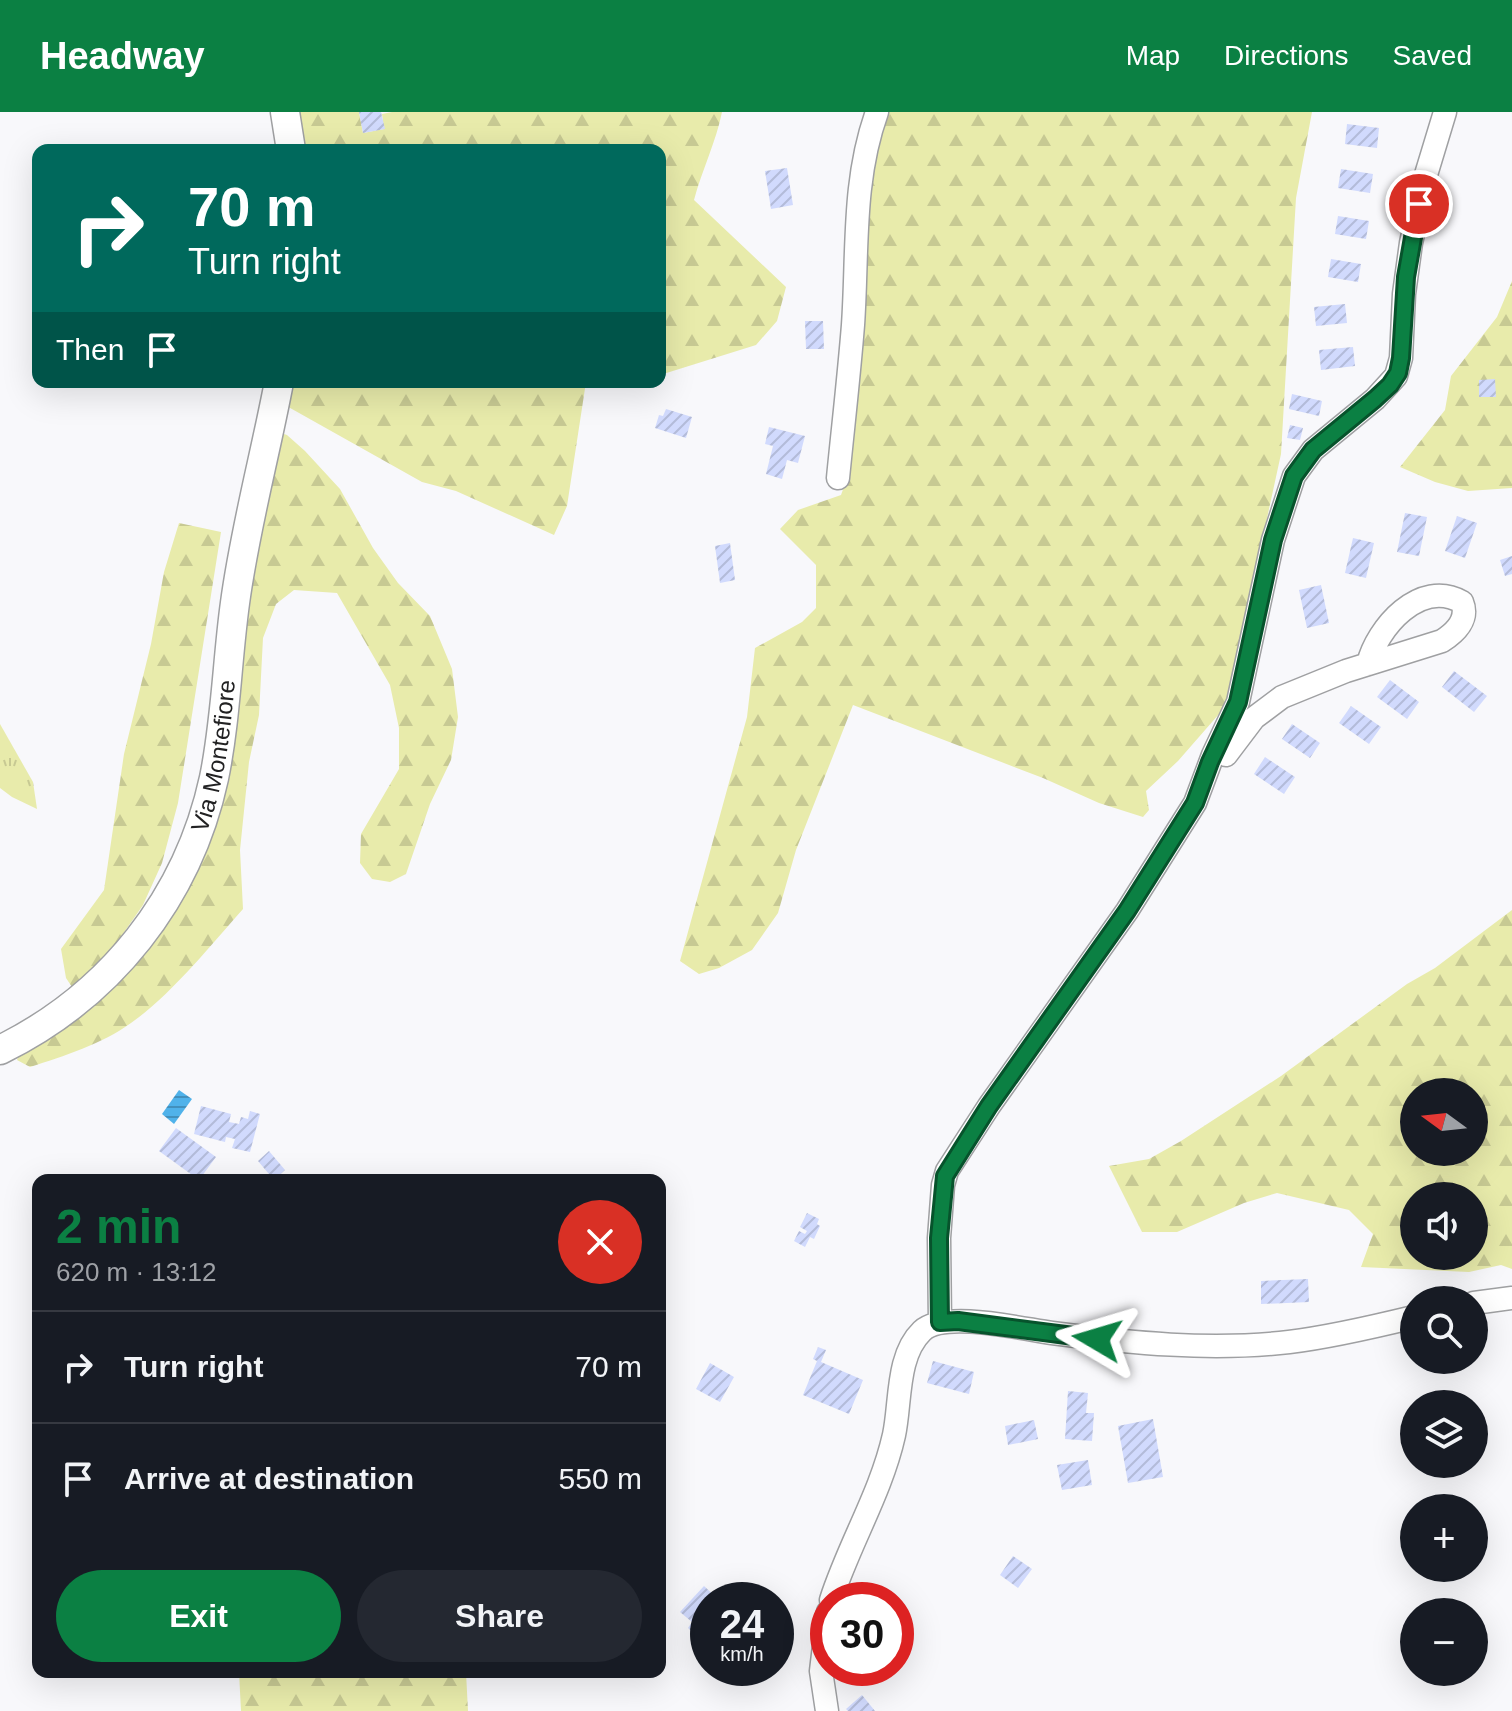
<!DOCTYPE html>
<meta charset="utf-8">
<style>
body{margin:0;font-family:Arial,sans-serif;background:#242831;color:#f1f3f6;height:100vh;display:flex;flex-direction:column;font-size:30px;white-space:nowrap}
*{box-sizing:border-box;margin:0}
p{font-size:26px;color:#9ea1a6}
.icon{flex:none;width:44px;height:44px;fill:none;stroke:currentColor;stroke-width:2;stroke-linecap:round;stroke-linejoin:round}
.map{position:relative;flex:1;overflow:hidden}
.details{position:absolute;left:32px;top:1062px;width:634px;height:504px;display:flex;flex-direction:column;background:#171b24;border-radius:16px;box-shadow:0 8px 32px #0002}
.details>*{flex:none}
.guide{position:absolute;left:32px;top:32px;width:634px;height:244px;border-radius:16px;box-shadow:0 8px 32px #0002;background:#00695c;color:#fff;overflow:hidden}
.needle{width:52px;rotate:285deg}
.fabs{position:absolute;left:1400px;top:966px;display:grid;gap:16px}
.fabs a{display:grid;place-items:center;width:88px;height:88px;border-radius:50%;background:#171b24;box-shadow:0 8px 32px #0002;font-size:40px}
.speed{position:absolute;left:690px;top:1470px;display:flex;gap:16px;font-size:40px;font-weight:700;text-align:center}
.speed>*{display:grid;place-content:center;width:104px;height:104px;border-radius:50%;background:#171b24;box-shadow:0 8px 32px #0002;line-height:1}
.speed small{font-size:20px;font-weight:400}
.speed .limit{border:12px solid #d22;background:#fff;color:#111}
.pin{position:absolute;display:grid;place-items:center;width:68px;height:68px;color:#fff;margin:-34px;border:4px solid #fff;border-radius:50%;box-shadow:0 2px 8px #0007}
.me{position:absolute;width:88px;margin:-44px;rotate:277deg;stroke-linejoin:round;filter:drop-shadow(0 0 6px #0008)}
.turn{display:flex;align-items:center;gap:28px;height:168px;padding:0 24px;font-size:36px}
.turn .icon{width:104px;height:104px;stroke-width:2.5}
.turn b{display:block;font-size:56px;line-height:68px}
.then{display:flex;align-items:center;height:76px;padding:0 24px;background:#0003;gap:16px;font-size:30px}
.round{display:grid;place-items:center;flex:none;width:84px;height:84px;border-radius:42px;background:#242831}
.summary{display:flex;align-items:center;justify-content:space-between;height:136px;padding:0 24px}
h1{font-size:48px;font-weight:700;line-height:60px;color:#0b8043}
.action{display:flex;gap:16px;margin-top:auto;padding:16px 24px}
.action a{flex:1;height:92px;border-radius:48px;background:#0b8043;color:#fff;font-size:32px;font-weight:700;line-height:92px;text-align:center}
.action a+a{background:#242831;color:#f1f3f6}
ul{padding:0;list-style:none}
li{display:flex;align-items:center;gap:24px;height:112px;padding:0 24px;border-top:2px solid #363941}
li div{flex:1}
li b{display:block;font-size:30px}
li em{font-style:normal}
header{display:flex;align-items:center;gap:48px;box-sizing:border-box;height:112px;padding:0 40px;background:#0b8043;color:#fff}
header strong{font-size:38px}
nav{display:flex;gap:44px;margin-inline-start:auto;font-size:28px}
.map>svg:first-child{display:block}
</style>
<header>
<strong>Headway</strong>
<nav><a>Map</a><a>Directions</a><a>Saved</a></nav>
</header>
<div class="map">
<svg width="1512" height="1599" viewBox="0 0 1512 1599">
<defs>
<pattern id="grass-tufts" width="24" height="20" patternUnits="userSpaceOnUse" patternTransform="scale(2)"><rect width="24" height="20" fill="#e8ebab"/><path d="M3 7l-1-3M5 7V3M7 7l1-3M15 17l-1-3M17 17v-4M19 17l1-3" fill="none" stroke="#c7c993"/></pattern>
<pattern id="forest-firs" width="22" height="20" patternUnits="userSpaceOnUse" patternTransform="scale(2)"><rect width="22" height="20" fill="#e8ebab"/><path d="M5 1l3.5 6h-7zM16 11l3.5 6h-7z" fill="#c7c993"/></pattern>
<pattern id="water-rules" width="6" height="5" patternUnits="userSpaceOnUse" patternTransform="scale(2)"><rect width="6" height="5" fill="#50b2ea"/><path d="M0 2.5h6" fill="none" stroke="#4290bd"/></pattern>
<pattern id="building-hatch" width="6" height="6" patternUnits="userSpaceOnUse" patternTransform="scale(2)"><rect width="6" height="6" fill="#d1dafd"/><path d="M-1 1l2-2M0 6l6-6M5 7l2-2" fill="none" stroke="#b3bbd9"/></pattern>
</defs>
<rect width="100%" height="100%" fill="#f8f8fb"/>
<path fill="url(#grass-tufts)" d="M0,612l33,58 4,27 -25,-12 -12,-9z"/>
<path fill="url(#forest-firs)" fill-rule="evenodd" d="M294,0h65l4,21 21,-4 -2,-15 10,-2h330c-6,30 -20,58 -28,88l92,87 -9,34 -21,24 -96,30v-225h-360z
M884,0h428l-16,86 -15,256 -55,252 -48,55 -32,30 3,19 -6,7 -44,-14 -56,-25 -190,-73 -57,145 -18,63 -26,37 -33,18 -20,6 -19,-13 67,-244 8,-69 47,-26 14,-14v-43l-36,-36 18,-19 43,-15 10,-28 12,-247z
M1512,169v207l-44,3 -33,-9 -35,-15 45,-57 6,-34 46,-59z
M294,270h292l-19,124 -13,29 -98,-44 -34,-9 -139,-78z
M275,319l12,4 18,16 35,38 33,59 25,35 32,33 22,53 6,48 -7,43 -21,44 -24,70 -16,8 -18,-3 -12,-16 1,-29 38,-65v-41l-9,-43 -53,-92 -43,-3 -18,14 -13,34 -4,77 -10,47 -9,88 3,59c-32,36 -72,86 -112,114 -29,21 -67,33 -101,44l-13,-7 6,-17 164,-169z
M179,411l42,9 -43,271 -16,60 -19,42 -27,39 -42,46 -8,-12 -5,-29 43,-59 20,-136 27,-110 13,-72z
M1512,798v359l-11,-4 -32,7 -108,-5 12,-33 -24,-24 -72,-17 -33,10 -67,29h-35l-33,-66 40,-7 32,-18 100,-65 126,-92 28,-16zM1474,980v60h-60v-60zM1414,1084h60v60h-60z
M239,1560h227l2,39h-227z"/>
<path fill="url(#water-rules)" d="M179,978l13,9 -18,25 -12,-10z"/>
<path fill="url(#building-hatch)" d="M359,0h22l4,17 -22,4z
M1347,12l32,4 -2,20 -32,-4z
M787,56l6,37 -22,4 -6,-38z
M1341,57l32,5 -3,19 -32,-5z
M1338,104l31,5 -3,18 -31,-5z
M1331,147l30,5 -3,18 -30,-5z
M1345,192l2,19 -31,3 -2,-19z
M805,209h18l1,28h-18z
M1353,235l2,19 -34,4 -2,-20z
M1495,267l1,18h-17v-17z
M1292,282l30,7 -3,15 -30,-7z
M666,297l26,8 -6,21 -31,-10 4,-13 4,1z
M1290,313l13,3 -3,12 -13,-2z
M769,315l36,9 -7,27 -11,-3 -5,19 -16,-5 7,-28 -8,-2z
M1405,401l22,4 -8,39 -22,-4z
M1457,404l20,7 -12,35 -20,-7z
M1353,426l21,5 -8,35 -21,-5z
M730,431l5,37 -15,3 -5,-37z
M1512,444v18l-7,2 -5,-16z
M1321,473l8,38 -22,5 -8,-38z
M1454,559l33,25 -13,16 -32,-25z
M1390,568l29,22 -12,17 -30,-22z
M1351,594l30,21 -12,17 -30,-21z
M1292,612l28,19 -10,15 -28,-19z
M1265,645l30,20 -11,17 -30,-20z
M201,994l30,8 -2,8 10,2 2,-7 7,2 2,-8 10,3 -10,38 -18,-4 3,-9 -9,-2 -1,5 -31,-8z
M176,1016l40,29 -17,23 -40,-29z
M269,1039l16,19 -11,10 -16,-19z
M807,1101l12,6 -2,5 3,2 -6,13 -4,-2 -5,10 -11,-6 5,-10 6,3 2,-3 -7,-4z
M1308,1167l1,23 -48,2v-23z
M818,1235l8,3 -5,12 42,18 -14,34 -46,-19 14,-34 -4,-2z
M933,1249l41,11 -5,22 -42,-11z
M710,1251l24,14 -14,25 -24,-13z
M1068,1279l20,2 -2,20h8l-2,28 -27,-2z
M1153,1307l10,58 -35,6 -10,-57z
M1034,1308l4,19 -30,6 -3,-19z
M1088,1348l4,25 -30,5 -5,-25z
M1013,1444l19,13 -14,19 -18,-13z
M704,1474l15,14h-11v46l-20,-18 4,-6 -12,-10z
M862,1583l13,16h-27l-2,-2z"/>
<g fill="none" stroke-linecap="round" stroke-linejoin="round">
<g stroke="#9fa0a2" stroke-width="25">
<path id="minor" d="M838,366c5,-51 11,-102 15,-153 5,-72 -1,-144 24,-213
M1226,643l28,-37 28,-21 64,-26 96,-30c14,-9 27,-22 20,-39 -42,-24 -85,26 -94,62
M1474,1191l38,-5
M940,1210l-1,-84 4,-53 4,-14 42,-65 138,-195 68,-108 18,-48 25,-53 35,-162 21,-64 19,-26 62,-51 21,-23 5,-18 3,-64 7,-51 14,-65 20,-66
M831,1488c18,-56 50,-107 63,-165 7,-32 2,-79 28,-104 22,-21 100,-2 130,2 78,10 159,18 237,9 42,-5 84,-15 125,-25
M827,1599l-6,-40 7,-59"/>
</g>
<g stroke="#9fa0a2" stroke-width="31">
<g id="major">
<path d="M285,0l6,38"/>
<path id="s1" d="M0,938c110,-54 188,-152 214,-272 12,-58 13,-117 21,-175 10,-75 30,-147 44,-221"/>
</g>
</g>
<use href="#minor" stroke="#fff" stroke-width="22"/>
<use href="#major" stroke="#fff" stroke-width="28"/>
</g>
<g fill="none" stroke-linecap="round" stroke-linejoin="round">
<g stroke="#07532c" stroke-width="20">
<path id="route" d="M1097,1227l-139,-18 -18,1 -1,-84 6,-62 44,-70 138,-195 68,-108 15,-41 28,-60 35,-162 21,-64 19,-26 62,-51 15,-14 8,-12 3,-15 5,-81 13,-73"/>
</g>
<use href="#route" stroke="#0b8043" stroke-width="14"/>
</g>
<g text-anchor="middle" stroke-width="7" stroke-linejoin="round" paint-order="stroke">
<g font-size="24" fill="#222223" stroke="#fff">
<text dy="8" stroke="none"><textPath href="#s1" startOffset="380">Via Montefiore</textPath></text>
</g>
</g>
</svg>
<div class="fabs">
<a><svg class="needle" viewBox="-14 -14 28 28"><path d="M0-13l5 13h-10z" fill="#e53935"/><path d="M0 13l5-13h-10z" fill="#9ea1a6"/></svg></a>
<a><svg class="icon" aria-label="sound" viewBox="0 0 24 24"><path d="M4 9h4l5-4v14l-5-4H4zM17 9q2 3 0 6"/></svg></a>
<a><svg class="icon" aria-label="search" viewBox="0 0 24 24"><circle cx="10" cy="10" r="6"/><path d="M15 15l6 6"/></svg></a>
<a><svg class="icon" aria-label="layers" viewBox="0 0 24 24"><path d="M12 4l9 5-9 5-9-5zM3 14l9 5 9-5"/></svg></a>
<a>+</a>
<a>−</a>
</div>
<div class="speed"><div>24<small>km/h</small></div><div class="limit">30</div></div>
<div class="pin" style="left:1419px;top:92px;background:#d93025"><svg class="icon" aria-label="arrive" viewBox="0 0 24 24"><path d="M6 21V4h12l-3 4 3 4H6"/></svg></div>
<svg class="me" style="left:1097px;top:1227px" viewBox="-20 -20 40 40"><path d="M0-17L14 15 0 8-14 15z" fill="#0b8043" stroke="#fff" stroke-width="4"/></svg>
<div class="guide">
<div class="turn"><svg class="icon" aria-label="right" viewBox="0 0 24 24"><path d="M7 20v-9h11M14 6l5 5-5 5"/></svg><div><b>70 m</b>Turn right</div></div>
<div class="then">Then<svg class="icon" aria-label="arrive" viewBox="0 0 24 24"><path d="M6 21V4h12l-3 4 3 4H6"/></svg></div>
</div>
<section class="details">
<div class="summary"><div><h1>2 min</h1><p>620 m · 13:12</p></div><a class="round" style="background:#d93025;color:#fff"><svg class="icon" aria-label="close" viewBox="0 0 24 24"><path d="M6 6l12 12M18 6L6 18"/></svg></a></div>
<ul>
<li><svg class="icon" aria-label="right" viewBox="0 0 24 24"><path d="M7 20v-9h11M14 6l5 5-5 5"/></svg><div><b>Turn right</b></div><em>70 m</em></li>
<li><svg class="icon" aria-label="arrive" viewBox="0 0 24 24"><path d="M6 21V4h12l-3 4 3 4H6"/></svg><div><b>Arrive at destination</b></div><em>550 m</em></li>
</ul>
<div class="action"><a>Exit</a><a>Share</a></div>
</section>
</div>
